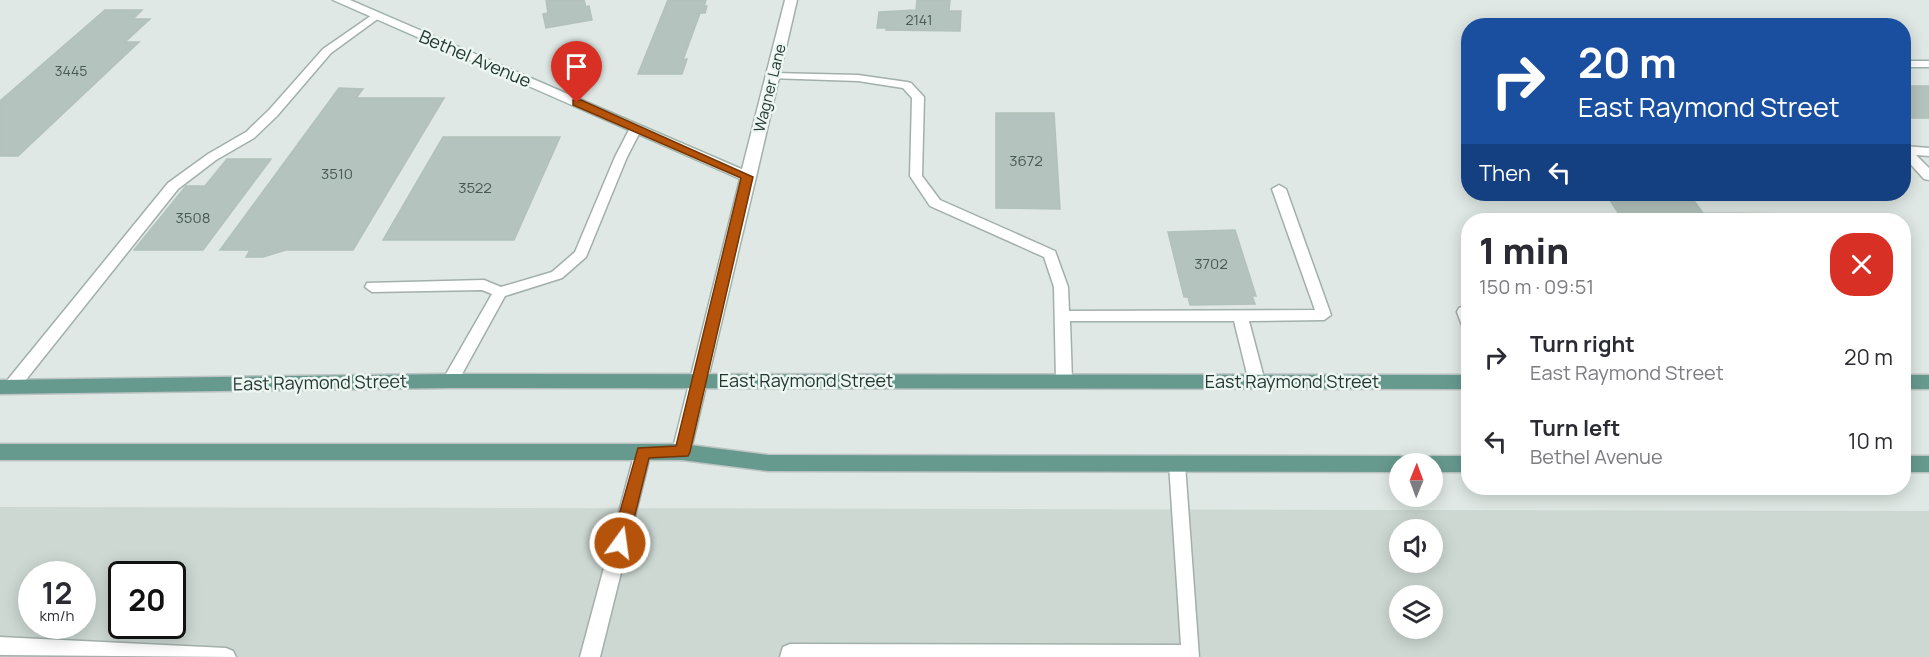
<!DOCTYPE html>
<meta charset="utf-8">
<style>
body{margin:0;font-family:Manrope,sans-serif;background:#f2f2f3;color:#2b2b33;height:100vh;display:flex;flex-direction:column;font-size:22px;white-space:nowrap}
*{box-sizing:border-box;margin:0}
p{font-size:20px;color:#7c7c81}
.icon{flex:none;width:33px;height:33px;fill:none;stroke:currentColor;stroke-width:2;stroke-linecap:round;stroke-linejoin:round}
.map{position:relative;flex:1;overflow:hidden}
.side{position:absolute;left:1461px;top:213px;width:450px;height:282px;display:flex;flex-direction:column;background:#fff;border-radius:24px;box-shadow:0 3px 15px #0003}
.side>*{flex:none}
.banner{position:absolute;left:1461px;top:18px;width:450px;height:183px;border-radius:24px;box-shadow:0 3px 15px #0003;background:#1a4fa0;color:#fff;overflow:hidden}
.needle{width:39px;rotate:1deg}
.controls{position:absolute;left:1389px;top:453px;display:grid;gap:12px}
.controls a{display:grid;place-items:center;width:54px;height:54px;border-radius:50%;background:#fff;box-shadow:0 3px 15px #0003;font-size:30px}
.speed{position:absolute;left:18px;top:561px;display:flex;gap:12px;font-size:30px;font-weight:700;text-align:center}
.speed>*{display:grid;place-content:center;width:78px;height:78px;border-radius:50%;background:#fff;box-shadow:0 3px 15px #0003;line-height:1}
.speed small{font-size:15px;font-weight:400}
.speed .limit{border:3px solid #111;border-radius:9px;background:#fff;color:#111}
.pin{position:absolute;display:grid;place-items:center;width:51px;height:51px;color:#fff;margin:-62px -26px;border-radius:50% 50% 50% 0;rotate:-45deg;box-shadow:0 0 6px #0007}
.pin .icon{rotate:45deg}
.me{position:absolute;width:66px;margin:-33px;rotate:14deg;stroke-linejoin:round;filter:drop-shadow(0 0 4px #0008)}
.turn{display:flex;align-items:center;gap:21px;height:126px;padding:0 18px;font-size:27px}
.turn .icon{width:78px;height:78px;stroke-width:2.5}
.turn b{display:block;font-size:42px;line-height:51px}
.then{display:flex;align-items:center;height:57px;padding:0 18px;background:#0003;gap:12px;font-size:22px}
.round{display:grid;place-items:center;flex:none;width:63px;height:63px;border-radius:24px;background:#f2f2f3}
.summary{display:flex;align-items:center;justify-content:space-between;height:102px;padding:0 18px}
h1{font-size:36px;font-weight:800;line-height:45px}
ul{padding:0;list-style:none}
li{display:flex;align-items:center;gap:18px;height:84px;padding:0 18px}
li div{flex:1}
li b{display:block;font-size:22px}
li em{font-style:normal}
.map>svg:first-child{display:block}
</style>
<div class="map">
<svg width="1929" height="657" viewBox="0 0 1929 657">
<rect width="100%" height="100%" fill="#dfe8e4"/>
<path fill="#cdd8d3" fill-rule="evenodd" d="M0,507l1929,4v146h-1929zM1400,530h32v32h-32zM32,574h50v52h-50zM122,574h50v52h-50zM1400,596h32v32h-32z"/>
<path fill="#b4c3bd" stroke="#b2c1bb" stroke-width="1.5" d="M546,0h38l2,7 3,-1 3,14 -46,8 -3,-14 5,-1z
M668,0h38l-2,6h3l-2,7h-5l-17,47 4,-1 -5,15h-44z
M917,0h33l-1,11h12l-1,20 -74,-1 1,-2h-10l2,-16 37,-2z
M105,10h37l-9,9h17l-25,23h14l-121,114h-18v-55z
M1904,86h25v32h-25z
M339,88l24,1 -7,9h88l-91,152h-67l-23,7h-17l4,-7h-30z
M996,113h58l6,96 -64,-1z
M443,137h117l-46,103h-131z
M227,159h44l-68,91h-69l52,-64h19z
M1606,194h83l14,19 105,1 6,6h-187l-4,-6h-4z
M1235,230l21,66h-4l3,8 -65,1 -2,-8h-4l-16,-65z"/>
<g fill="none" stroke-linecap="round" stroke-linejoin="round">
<g stroke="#a2afab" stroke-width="3">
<path id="lane" d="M375,13l4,1v4l-48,35 -54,63 -23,22 -38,22 -38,29 -161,202h-12l-2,-4 2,-4 163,-200 40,-29 38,-22 23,-22 54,-61z
M1904,61h25v6h-25z
M773,73l85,2 49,7 4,1 13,14 -2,79 18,24 115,51 13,36 1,24 246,-1 -43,-121 7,-4 7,4 45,126 -7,5 -75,1 16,61 -2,4h-12l-2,-4 -15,-61h-164l2,60 -2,4h-12l-2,-4 -2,-94 -10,-30 -114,-51 -20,-30 2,-78 -9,-10 -45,-7 -89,-3v-4z
M636,124l6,4 -15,29 -41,100 -24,21 -57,18 -49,89h-12l-2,-4 50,-87 -10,-4 -110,2 -7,-5 2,-4 117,-3 17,7 51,-15 23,-20 40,-95 15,-29z
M1904,146l25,2v8l-13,-1 13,13v12l-5,-1 -20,-22z
M1468,305v24l-5,-1 -6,-16 2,-4z
M643,445l6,2 2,5 -51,205h-20l55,-205 2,-5z
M1177,457l6,2 2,5 14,193h-419l3,-10 7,-3 391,1 -12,-181 2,-5z
M0,637l226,11 7,3 3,6 -236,-2z"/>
</g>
<g stroke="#a2afab" stroke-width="3">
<path id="street" d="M785,0h12l-41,177 -8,5 -8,-5z"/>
</g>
<g stroke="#9fb3ac" stroke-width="3">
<path id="secondary" d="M333,0h17l403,174 3,3 -67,281 -7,2 -7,-2 -3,-6 68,-273z"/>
</g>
<g stroke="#bcc3c2" stroke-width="3">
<path id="primary" d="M450,374l1018,1v14l-1018,-1 -450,6v-14z
M1904,375h25v14h-25z
M0,444h682l86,11 632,1 7,2 3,6h-10v8l-632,-1 -86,-11h-682z
M1432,456h36v16h-36v-8h-10l3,-6z
M1904,456h25v16h-25z"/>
</g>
<use href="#lane" fill="#fff" fill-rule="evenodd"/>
<use href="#street" fill="#fff" fill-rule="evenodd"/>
<use href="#secondary" fill="#fff" fill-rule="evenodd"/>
<use href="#primary" fill="#679a8f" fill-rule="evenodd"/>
</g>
<path fill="#b45309" stroke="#753606" stroke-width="1.5" d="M573,100h8l172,77 -63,275 -2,4 -39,2 -21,85 -3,5 -5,2 -6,-2 -3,-5 27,-95 38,-2 65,-268 -168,-73z"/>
<g text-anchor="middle" stroke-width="5" stroke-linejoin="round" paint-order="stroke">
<g font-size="14" fill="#465a55">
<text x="919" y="25">2141</text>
<text x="71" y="76">3445</text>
</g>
<g font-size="15" fill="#213732" stroke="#eef6f2">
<text transform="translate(770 88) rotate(-76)" y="5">Wagner Lane</text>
</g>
<g font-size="15" fill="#465a55">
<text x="1026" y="166">3672</text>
<text x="337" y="179">3510</text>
<text x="475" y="193">3522</text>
<text x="193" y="223">3508</text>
<text x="1211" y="269">3702</text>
</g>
<g font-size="18" fill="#213732" stroke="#eef6f2">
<text transform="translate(475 59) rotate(23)" y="6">Bethel Avenue</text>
<text x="806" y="387">East Raymond Street</text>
<text x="1292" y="388">East Raymond Street</text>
<text transform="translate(320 383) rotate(-1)" y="6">East Raymond Street</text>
</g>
</g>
</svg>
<div class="controls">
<a><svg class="needle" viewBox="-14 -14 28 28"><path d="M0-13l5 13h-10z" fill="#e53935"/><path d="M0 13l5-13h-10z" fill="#7c7c81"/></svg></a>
<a><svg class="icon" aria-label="sound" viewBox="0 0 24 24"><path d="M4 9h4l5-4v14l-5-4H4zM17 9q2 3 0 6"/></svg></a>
<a><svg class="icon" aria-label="layers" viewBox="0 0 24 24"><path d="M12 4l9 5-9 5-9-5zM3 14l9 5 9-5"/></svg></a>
</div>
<div class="speed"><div>12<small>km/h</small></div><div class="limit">20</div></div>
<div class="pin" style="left:577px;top:103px;background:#d93025"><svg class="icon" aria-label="arrive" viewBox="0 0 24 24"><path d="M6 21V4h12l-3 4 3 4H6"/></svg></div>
<svg class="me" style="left:620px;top:543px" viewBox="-20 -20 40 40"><circle r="17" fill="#b45309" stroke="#fff" stroke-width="3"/><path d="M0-11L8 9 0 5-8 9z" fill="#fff"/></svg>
<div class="banner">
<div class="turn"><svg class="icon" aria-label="right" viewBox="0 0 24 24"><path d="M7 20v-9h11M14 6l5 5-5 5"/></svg><div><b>20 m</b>East Raymond Street</div></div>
<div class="then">Then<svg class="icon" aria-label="left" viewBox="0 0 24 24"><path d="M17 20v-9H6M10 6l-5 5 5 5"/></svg></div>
</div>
<section class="side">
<div class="summary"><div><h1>1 min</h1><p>150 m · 09:51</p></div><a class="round" style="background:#d93025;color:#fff"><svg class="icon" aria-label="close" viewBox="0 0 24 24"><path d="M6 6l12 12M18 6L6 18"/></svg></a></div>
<ul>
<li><svg class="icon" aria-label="right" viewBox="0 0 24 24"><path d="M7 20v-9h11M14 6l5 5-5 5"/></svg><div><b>Turn right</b><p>East Raymond Street</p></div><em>20 m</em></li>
<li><svg class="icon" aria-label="left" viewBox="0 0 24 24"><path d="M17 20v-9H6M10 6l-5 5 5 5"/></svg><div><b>Turn left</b><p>Bethel Avenue</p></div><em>10 m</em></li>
</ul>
</section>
</div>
